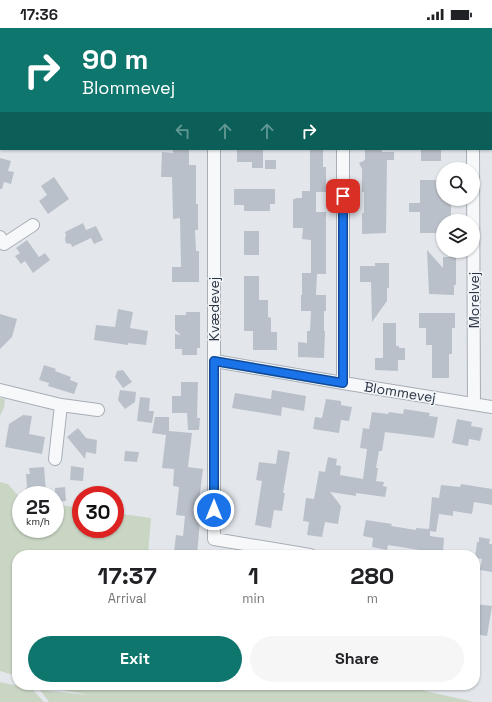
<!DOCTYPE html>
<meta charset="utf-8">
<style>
body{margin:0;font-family:"Space Grotesk",sans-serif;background:#f6f6f6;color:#202124;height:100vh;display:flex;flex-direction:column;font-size:15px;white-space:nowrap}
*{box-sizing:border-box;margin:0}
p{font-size:13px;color:#757577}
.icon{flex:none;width:22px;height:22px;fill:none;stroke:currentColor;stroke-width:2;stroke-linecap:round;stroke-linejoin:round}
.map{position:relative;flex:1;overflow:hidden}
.drawer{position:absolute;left:12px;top:522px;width:468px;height:140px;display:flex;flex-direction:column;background:#fff;border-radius:16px;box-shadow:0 1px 3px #0004}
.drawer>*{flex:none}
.guide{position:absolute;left:0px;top:0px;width:492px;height:122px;box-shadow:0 1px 3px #0004;background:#0f766e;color:#fff;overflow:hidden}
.tools{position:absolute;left:436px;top:134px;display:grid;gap:8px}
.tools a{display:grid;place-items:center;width:44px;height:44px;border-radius:50%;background:#fff;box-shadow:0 1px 3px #0004;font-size:20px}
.speed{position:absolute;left:12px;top:458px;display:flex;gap:8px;font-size:20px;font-weight:700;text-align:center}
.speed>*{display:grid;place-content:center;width:52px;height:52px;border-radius:50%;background:#fff;box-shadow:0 1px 3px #0004;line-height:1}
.speed small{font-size:10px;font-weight:400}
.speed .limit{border:6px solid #d22;background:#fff;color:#111}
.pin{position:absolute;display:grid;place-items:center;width:34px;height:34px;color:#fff;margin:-17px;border-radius:8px;box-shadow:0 2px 6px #0006}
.me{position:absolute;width:44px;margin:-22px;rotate:0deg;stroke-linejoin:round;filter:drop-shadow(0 0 3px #0008)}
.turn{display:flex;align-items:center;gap:14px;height:84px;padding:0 16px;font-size:18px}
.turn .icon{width:52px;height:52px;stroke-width:2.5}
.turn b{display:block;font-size:28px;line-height:34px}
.lanes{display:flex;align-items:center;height:38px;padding:0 16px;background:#0003;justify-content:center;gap:20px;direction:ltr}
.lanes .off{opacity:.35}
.eta{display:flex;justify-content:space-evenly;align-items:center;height:68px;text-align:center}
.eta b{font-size:24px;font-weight:700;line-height:28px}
.primary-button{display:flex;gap:8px;margin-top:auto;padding:8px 16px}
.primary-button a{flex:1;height:46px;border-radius:24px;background:#0f766e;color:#fff;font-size:16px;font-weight:700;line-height:46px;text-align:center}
.primary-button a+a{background:#f6f6f6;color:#202124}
.status{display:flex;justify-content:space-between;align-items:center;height:28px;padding:0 20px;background:#fff;direction:ltr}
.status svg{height:11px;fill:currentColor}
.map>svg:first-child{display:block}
</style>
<div class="status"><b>17:36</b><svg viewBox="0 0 49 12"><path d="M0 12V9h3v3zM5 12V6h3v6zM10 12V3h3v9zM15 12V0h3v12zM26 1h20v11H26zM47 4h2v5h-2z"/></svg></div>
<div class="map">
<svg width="492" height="674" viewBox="0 0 492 674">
<rect width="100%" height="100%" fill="#e3e7ec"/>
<path fill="#cad6c4" d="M0,370l5,1 -1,9 -4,8z
M0,454l8,2 13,15v30h34v-25l26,4v21h34v-16l36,5 -3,37h-131v121l-17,-5z
M0,654l32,7 12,13h-44z
M36,657h363l75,17h-425l-9,-12 49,5z"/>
<path fill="#bac0c9" d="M173,121h16v16h7v39h2v26h-3l1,21h3v31h-27v-15h9l-1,-49 -7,1 -1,-42h-11l1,-25 11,1z
M237,121h26v19h-11v-6h-15z
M310,121h13v18h3v25h-10v20h10v62h-9l-1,21h10v16h-2v20h1l-1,27 -26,-1v-15l9,1v-12h3l1,-20h-10v-16h1v-22h9v-33l-9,-1 1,-11h-10v-29h2l1,-1h6v-7h8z
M365,121h17v3h12v8h-7l-1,73 -24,1v-21h2v-21h-2v-23l-3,-6 6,-3z
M421,122h20v11h-20z
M0,130l11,3 -3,10 6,1 -3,12 -7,-2 -2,7h-2z
M265,132h11v9h-11z
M54,149l15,22 -21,15 -9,-13 8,-6 -6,-9z
M420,152h23v19h8v22h-8v12h-23v-21h-11v-9h11z
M234,161h41v15h-5v7h-26v-6h-10z
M83,195l3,7 10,-4 7,14 -9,4 -3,-6 -19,9 -1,-3 -5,-1 -1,-4 1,-4 -1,-3z
M244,203h15v24h-15z
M27,212l12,17 6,-4 5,7 -17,13 -8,-12 -4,3 -6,-8 5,-3 -4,-5z
M427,222l16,18v-11h13v28h-2v10l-25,-1z
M375,235h14v25h-2v13l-15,21 -1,-40h-11v-16h15z
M244,248h15v24h9v17l3,1v14h6v18h-24v-19h-9z
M118,281l15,3 -3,16 18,3 -2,14 -18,-2v2l-34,-5 2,-15 19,2z
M186,284h14v36h-3v7h-15v-6h-7v-15l6,1 -6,-5v-15h11z
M419,285h36v15h-3v26h-3v24h-17v-33h-6v-17h-7z
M0,286l17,5 -5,18 -12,12z
M383,295h13v23h3v2h6v12h-7v11l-23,-1v-12h8z
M44,337l12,4 -1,2 16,6 -1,3 8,3 -4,11 -26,-8 1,-3 -10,-3z
M123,342l9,12 -9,6 -8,-11 2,-6z
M181,354h17l-1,36h3l-1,12h-11l-1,-17h-15v-17h9z
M120,362l16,2 -1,10 -10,7 -7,-9z
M272,362l34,6 -2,15 -22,-4 -1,9 -49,-8 3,-15 36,6z
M140,369l10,1 -1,13h5l-2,12 -15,-2z
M326,371l15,2v4l11,2 -3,14 -8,-1 -2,13 -26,-4 2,-12 7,1z
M404,381l26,4 -1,3 9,1 -4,21 -49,-6 -3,19h-3l-3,17h2l-2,13 8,1 -1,4 4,1 -2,10 -29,-4v3l-26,-4 11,14 -3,18 -13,-2 -3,15 -15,-2 2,-13 -6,-1 3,-23 8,1 5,-28 6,1 3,-15 9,2 -1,6 5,1 -1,9 23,4 4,-30 -7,-1 3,-20 6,1 3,-17 16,2 1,-2 14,2z
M23,387l9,1 -3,18 16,3 -3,17 -37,-7 4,-23z
M155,389h14v14l23,2 -4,34 15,2 -5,40h3l-4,46h-16v-3h-7l2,-17 7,1 2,-20 -9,-1 3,-28 -6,-1 1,-17 -12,-1 4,-33 -14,-2z
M457,391l15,3 -1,4 12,2 -3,13 -11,-2 -1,7 -16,-3z
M78,400l8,10 11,2 -1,14 -10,-2 -1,7 -18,-22z
M278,422l12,2 -7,41h2l-3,18 -8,-1 -3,18 -16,-3 7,-44 -6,-1 3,-18 17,2z
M125,423l14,1 -2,10 -13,-1z
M71,438l13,2 -1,13 -13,-1z
M44,439l2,25 -24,2 5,-7 -1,-13h4l-1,-6z
M461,456l31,5v16l-18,-3 -2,12 -19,-3v5l-14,-2 -3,18 -6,-1v5l14,2 -1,14h-5v1l-50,-8 -1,5 -15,-3 1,-9 -10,-2 3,-16 26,4 -1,2 25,4v-2l13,1 3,-32 7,1 2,-13 19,2z
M65,459l1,14 -11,1v-14z
M479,509l11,2 -1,5h3v28l-12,-2 2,-11 -7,-1 2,-16h2z
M475,576l17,2 -5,30 -12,-2z"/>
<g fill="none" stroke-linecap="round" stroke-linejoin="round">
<g stroke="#a8aeb6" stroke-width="14">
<path id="minor" d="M0,35h1
M491,37h1
M214,121v390l96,16
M343,121v234
M473,121l1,255
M0,209l4,7 29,-19
M215,333l128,22 149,24
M0,362l61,15 37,5
M55,431l6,-54"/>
</g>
<use href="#minor" stroke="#f6f8fa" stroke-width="12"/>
</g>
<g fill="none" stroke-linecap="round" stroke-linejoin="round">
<g stroke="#114b97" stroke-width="10">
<path id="route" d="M214,482v-149l129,22v-187"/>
</g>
<use href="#route" stroke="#1a73e8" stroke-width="7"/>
</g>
<g text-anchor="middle" stroke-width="3" stroke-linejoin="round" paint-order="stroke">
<g font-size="14" fill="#2b3544" stroke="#f3f6f9">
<text transform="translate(474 272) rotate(-90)" y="5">Morelvej</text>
<text transform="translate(214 281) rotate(-90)" y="5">Kvædevej</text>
<text transform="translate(400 364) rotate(9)" y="5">Blommevej</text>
</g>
</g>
</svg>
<div class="tools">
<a><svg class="icon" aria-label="search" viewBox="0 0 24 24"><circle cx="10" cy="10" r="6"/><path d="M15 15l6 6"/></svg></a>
<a><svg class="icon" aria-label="layers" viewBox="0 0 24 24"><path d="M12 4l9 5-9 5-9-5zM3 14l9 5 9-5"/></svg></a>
</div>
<div class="speed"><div>25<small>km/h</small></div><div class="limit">30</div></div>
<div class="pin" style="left:343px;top:168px;background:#d93025"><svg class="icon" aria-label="arrive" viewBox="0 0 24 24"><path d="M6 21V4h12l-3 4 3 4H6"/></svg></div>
<svg class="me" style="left:214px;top:482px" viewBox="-20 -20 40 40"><circle r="17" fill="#1a73e8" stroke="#fff" stroke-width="3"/><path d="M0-11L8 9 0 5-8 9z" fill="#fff"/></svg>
<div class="guide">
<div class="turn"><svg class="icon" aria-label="right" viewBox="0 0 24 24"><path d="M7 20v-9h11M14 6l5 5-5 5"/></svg><div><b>90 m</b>Blommevej</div></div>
<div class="lanes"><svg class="icon off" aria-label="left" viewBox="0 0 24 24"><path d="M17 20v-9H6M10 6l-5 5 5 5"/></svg><svg class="icon off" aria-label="ahead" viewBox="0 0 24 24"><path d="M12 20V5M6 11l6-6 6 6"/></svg><svg class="icon off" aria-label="ahead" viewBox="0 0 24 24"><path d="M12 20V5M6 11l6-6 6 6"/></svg><svg class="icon" aria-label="right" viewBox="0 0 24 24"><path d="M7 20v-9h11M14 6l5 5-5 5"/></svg></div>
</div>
<section class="drawer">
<div class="eta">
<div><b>17:37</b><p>Arrival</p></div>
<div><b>1</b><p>min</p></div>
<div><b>280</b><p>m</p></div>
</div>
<div class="primary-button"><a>Exit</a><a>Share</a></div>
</section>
</div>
